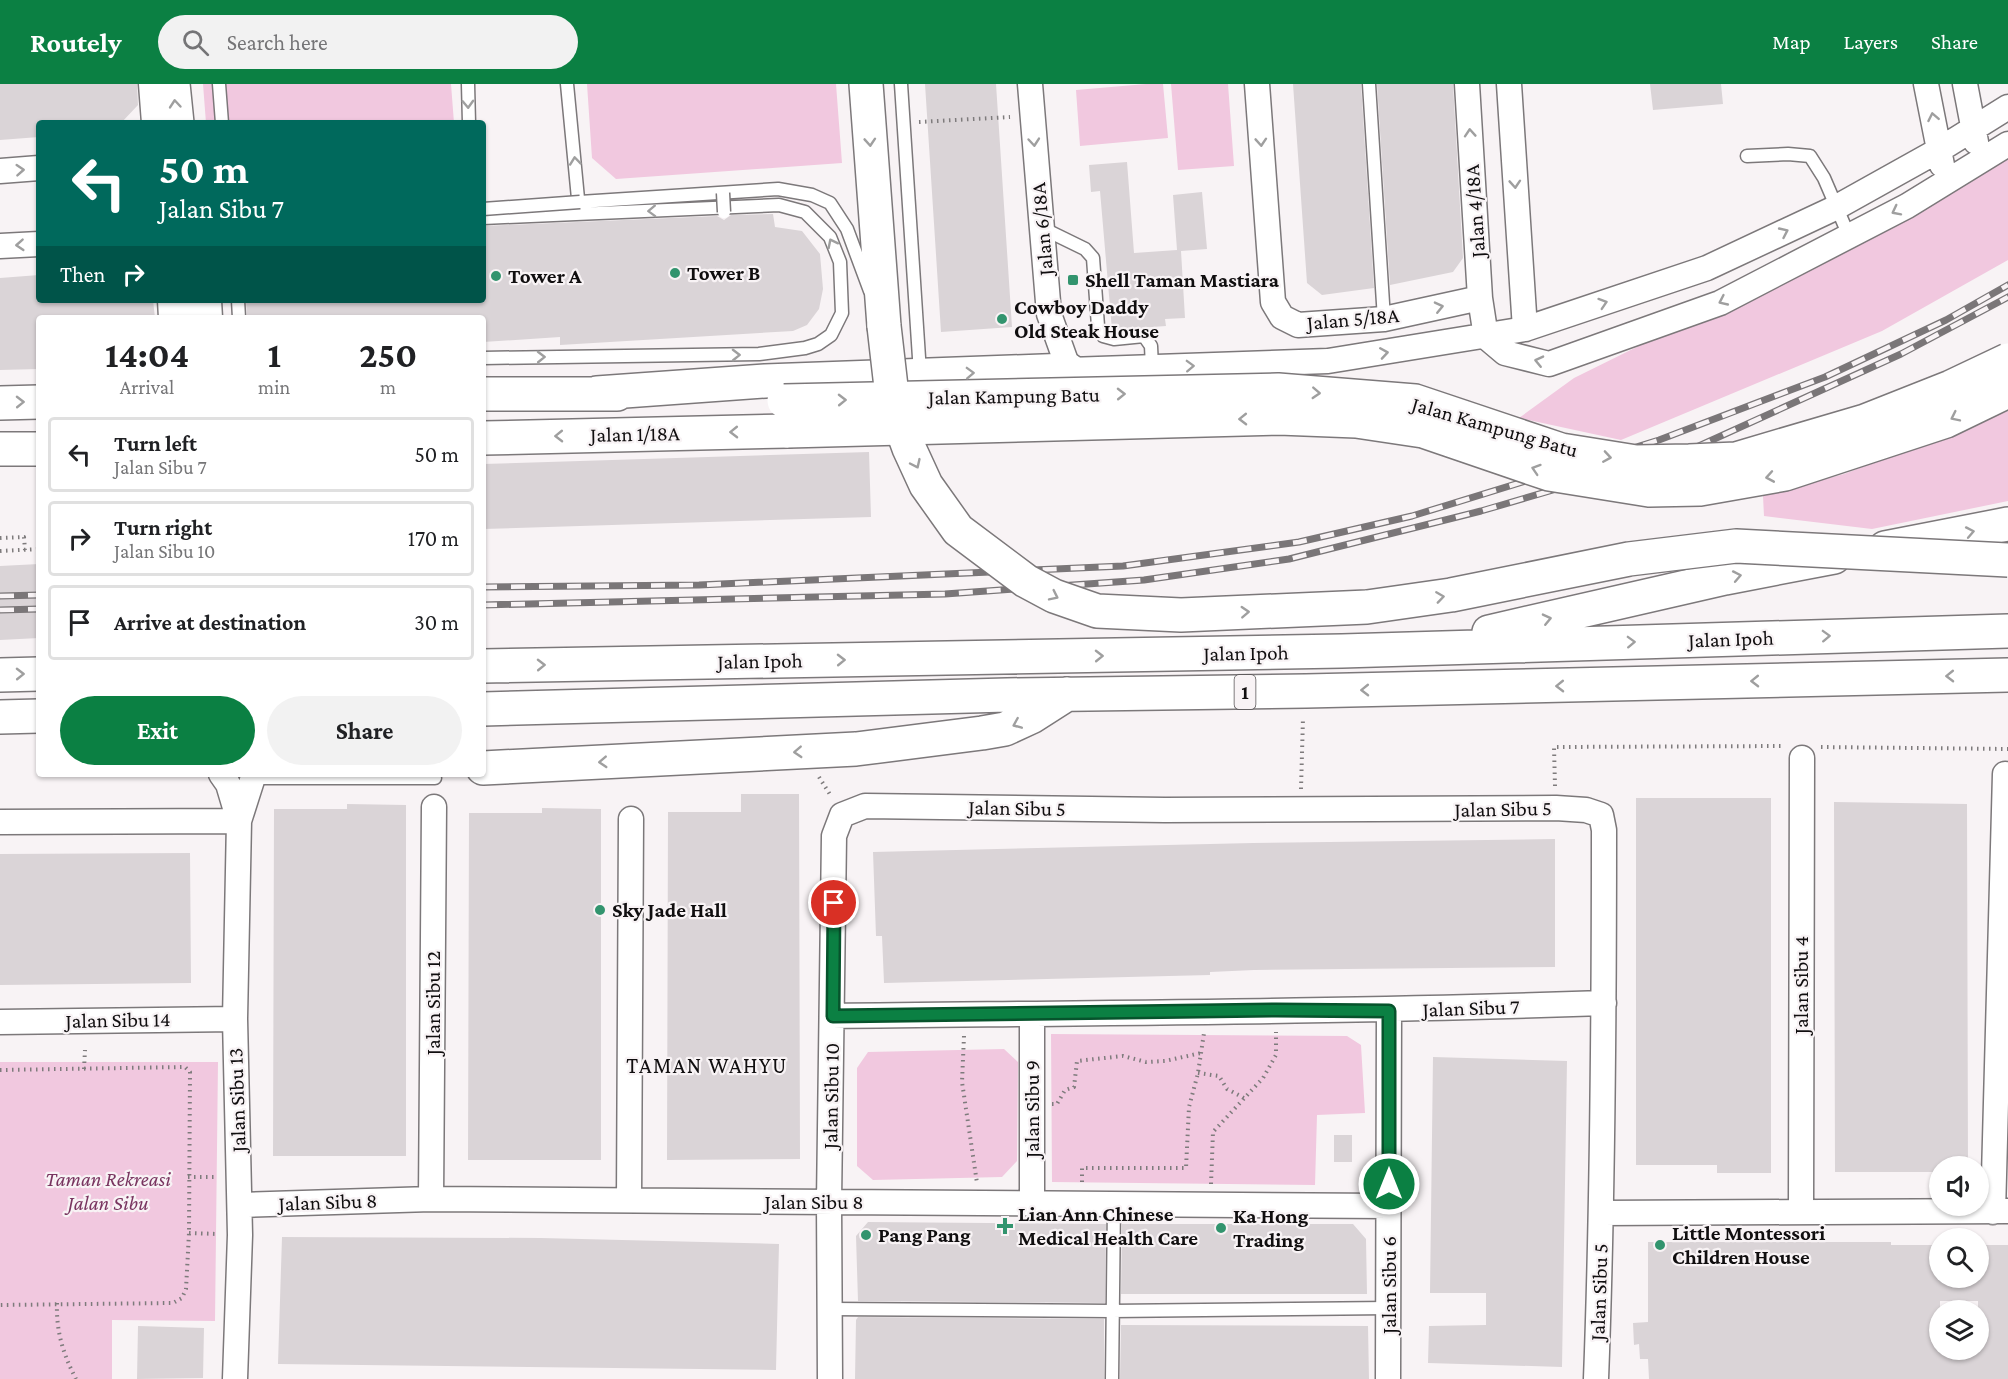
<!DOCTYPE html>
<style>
body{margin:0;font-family:"Crimson Pro",serif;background:#f2f2f2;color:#202124;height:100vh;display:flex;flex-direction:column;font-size:22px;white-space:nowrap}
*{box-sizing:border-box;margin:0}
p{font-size:20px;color:#757577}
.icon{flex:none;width:33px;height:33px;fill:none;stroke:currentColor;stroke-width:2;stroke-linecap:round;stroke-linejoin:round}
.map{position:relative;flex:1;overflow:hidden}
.side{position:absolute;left:36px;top:231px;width:450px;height:462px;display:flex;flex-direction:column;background:#fff;border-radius:6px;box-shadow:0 2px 4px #0004}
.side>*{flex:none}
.hud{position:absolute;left:36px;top:36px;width:450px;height:183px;border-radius:6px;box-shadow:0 2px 4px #0004;background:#00695c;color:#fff;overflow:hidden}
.buttons{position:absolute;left:1929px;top:1072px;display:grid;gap:12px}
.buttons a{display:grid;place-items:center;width:60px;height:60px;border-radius:50%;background:#fff;box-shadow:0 2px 4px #0004;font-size:30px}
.pin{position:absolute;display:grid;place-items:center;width:51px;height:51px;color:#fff;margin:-26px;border:3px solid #fff;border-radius:50%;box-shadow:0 2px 6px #0007}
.me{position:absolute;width:66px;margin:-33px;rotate:0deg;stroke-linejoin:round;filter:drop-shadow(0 0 4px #0008)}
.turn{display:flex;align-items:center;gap:21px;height:126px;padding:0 24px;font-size:27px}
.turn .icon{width:78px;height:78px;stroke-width:2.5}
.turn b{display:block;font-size:42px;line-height:51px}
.then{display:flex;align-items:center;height:57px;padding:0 24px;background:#0003;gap:12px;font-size:22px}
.eta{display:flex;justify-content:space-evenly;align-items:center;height:102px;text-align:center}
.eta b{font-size:36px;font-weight:700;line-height:42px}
.primary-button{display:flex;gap:12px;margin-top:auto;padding:12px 24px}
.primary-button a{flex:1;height:69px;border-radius:36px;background:#0b8043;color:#fff;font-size:24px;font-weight:700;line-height:69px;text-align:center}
.primary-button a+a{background:#f2f2f2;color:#202124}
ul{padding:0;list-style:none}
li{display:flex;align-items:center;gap:18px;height:75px;margin:0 12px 9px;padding:0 12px;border:3px solid #e0e0e0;border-radius:6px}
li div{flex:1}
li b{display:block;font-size:22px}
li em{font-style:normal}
header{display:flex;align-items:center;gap:36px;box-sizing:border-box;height:84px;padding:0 30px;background:#0b8043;color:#fff}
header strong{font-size:28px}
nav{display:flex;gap:33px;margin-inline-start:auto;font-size:21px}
.search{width:420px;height:54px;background:#f2f2f2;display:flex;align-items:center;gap:15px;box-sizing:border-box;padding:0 21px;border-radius:33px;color:#757577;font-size:22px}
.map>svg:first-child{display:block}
</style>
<header>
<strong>Routely</strong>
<div class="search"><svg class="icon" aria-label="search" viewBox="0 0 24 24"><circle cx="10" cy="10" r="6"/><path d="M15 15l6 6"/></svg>Search here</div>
<nav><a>Map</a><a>Layers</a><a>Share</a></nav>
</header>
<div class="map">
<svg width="2008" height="1295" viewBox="0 0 2008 1295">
<rect width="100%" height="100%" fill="#f8f3f5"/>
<path fill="#f1c8df" d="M203,0h248l3,39h-248z
M587,0h249l6,79 -226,16 -24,-21z
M1146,0h17l5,54 -88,8 -4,-56z
M1171,0h57l6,82 -56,4z
M2008,71v105l-126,71 -261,109 -102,-22 55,-40 354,-175z
M2008,327v90l-136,28 -108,-13 -1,-20 81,-22z
M1051,950l296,2 14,9 4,68 -48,2 -2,70 -263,-3z
M1004,965l14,13 -1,99 -15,16 -129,3 -16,-14v-98l11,-16z
M0,978h218l-3,259 -103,-1v59h-112z"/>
<path fill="#dad4d7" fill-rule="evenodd" d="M0,0h137l1,21 -17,18h-82v14l-39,3z
M925,0h71l16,243 -71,5z
M1293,0h68l13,204 -52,7 -15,-12z
M1377,0h76l10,174 -10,14 -63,13z
M1650,0h71l2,20 -70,6z
M1127,78l7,91 43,-3 -4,-55 29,-3 5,57 -26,2 4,67 -20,1 1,7 -54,4 -12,-139 -9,1 -2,-27z
M773,130l2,13 27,4 18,23 3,35 -4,20 -12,16 -14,6 -233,14v-8l-77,5v-24h-236l-1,-18h237v-74l234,-10 7,4 7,-5z
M39,191v25h114l2,18h-116v51l-39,1v-92z
M869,368l2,65 -388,12v-65z
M39,480v74l-39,2v-74z
M741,710h58l1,365 -133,1 1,-348h73z
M1636,714h135v375h-54v-8h-81z
M1834,718l133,2 1,363h-28v5h-105z
M347,720l59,1v351h-133l1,-347h73z
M542,724l59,1v351h-133l1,-347h73z
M1555,755v128l-301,3 -44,2v3l-326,8 -2,-47h-6l-3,-84 380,-9z
M190,769l1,130 -191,2v-131z
M1433,973l134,4 -5,306 -134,-4 1,-37 57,-1v-32h-56z
M1334,1051h18v27h-18z
M868,1138l238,2 -1,79 -247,-2 -2,-65z
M1122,1140h231l13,15 1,55h-246z
M282,1153l259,1 238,6 -3,126 -498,-6z
M1648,1158h243v3h49v33h38v-33h30v134h-359l-1,-20h-8l-1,-15 -5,1 -1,-22 15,-1zM1940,1217h38v49h-38z
M858,1233l246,2v60h-249l1,-59z
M1121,1241l247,1 1,53h-249z
M138,1242l66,2 -1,50 -66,1z"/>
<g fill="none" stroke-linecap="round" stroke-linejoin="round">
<g stroke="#7c787a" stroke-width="15">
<path id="lane" d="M219,0l3,39
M468,0l1,39
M567,0l12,125
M901,0l19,289
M1369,0l15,235
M1747,72l41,-2 22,2 14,22 25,58
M580,118l198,-13 34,6 18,8 17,26 23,62
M483,134l296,-13 26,7 25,25 10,25 2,51 -11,22 -13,9 -13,4 -46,6 -276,4
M1042,144l43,21 8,9 5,68 5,10 11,3 30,-3 7,10 1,21
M215,216l1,18
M238,216l1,18
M252,694h183
M830,1225l282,2 277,-3
M1112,1295l2,-175"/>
</g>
<g stroke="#7c787a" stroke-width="27">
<path id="street" d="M151,0l3,39
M1030,0l19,230 20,56 259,-9 197,-32 182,-61 128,-60 104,-58 69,-43
M1257,0l16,218 9,15 16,8 86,-6 96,-21
M1467,0l13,214 6,39
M1509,0l16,245
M1926,0l16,81
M1965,0l11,58
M0,87l39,-3
M0,162l39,-2
M170,216l1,18
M1486,253l19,16 44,11 171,-61 187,-97 101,-62
M221,690l7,10 11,37
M0,738l239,-1
M1032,930v189
M833,932c257,-3 514,-4 771,-13
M0,938l235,-3
M431,1115l3,-392
M629,1116l2,-381
M240,1121l191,-6 958,7
M1801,1128l1,-454
M1993,1128l12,-438
M1602,1129l406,-2
M235,1295l5,-144 -5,-216 4,-198 15,-47
M830,1295l-1,-177 5,-366 8,-21 23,-9 300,4 391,-2 30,2 15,5 3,15c0,183 -1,366 -8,549
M1388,1295l1,-368"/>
</g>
<g stroke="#7c787a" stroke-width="36">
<path id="secondary" d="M597,309l168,-12 304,-11
M483,310h134
M0,319l39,-1
M483,354l305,-7
M0,365h39"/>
</g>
<g stroke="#7c787a" stroke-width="36">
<path id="highway" d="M173,0l4,39
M866,0l18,242
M194,216l2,18
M1885,464l123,-24
M1489,548l236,-54 109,-21
M483,582l859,-15 666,-20
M0,591l39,-1
M483,625l524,-14 299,-4 702,-16
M0,633l39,-1
M483,684l373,-19 126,-16 23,-4 26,-12 36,-23"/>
</g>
<path stroke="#7e7b7c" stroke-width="4" stroke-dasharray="1.5 4.5" stroke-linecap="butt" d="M919,38l91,-5
M0,454l24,-1 1,13
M0,467l39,-2
M1821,663l187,2
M819,693l12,19
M1555,702l-1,-39 230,-1
M1301,705l2,-71
M964,952l-2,46 15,101
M84,985l1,-19
M0,986l185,-3 5,5 -1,161 -3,56 -4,9 -9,5 -173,2
M1198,989l21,3 8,13 17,9
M1052,1020h5l8,-14 9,-3 3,-26 46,-5 23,6 19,-1 36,-8
M188,1093h30
M1082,1098v-14h104l3,-61 9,-34 6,-40
M1211,1100l2,-52 50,-54 13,-23v-23
M189,1149l29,1
M57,1219c-1,28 6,51 19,76"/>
<use href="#lane" stroke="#fff" stroke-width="12"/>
<use href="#street" stroke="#fff" stroke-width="24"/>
<use href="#secondary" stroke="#fff" stroke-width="33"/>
<use href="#highway" stroke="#fff" stroke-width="33"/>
<g stroke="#7a7678" stroke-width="7">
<path id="rail" d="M483,503l216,-2 424,-19 176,-24 113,-26 247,-76 166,-63 121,-57 62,-35
M0,512l39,-1
M483,521l462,-11 199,-14 145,-21 192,-48 209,-61 211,-96 107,-57
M0,526l39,-1"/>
</g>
<use href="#rail" stroke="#f8f3f5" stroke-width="4.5" stroke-dasharray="14" stroke-linecap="butt"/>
<g stroke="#7c787a" stroke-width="15" stroke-linecap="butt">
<path id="lane-bridge" d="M723,109l1,19
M483,125l97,-7"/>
</g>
<g stroke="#7c787a" stroke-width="36" stroke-linecap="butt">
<path id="secondary-bridge" d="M784,317l494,-11 137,11 146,49 75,12 53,-1 47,-2 129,-38 86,-34 57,-27
M788,347l491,-13 77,3 67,10 126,43 100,16 51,-1 85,-15 161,-53 62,-30"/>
</g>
<g stroke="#7c787a" stroke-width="36" stroke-linecap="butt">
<path id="highway-bridge" d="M884,242l7,61 6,28 12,33 17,37 32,45 68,51 28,15 43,15 84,4 186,-8 84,-12 178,-36 107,-13 272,14"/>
</g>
<use href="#lane-bridge" stroke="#fff" stroke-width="12"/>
<use href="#secondary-bridge" stroke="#fff" stroke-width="33"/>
<use href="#highway-bridge" stroke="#fff" stroke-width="33"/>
</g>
<defs><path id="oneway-chevron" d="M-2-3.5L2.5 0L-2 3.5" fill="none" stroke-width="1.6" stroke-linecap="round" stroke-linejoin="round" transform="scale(1.5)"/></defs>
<g stroke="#9f9f9f">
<use href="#oneway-chevron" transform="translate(175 20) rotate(-95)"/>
<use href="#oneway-chevron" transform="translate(468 20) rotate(88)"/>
<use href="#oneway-chevron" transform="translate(1933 33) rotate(-101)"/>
<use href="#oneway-chevron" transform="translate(1470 49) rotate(-94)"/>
<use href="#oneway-chevron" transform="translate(870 58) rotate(86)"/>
<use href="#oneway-chevron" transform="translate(1034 58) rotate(85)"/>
<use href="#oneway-chevron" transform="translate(1261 58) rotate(86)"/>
<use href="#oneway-chevron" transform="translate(575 77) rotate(-96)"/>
<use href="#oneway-chevron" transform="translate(20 86) rotate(-4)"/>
<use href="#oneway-chevron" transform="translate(1515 100) rotate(86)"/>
<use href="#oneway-chevron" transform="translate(652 127) rotate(178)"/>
<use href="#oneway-chevron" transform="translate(1896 127) rotate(153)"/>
<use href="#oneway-chevron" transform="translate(1784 148) rotate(-25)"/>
<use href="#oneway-chevron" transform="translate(832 159) rotate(-117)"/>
<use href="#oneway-chevron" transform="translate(20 161) rotate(176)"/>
<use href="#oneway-chevron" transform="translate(1723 217) rotate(155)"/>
<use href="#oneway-chevron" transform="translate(1603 219) rotate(-18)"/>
<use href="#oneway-chevron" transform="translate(1439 223) rotate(-13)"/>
<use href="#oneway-chevron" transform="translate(1384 269) rotate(-9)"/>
<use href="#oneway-chevron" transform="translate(736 271) rotate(-1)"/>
<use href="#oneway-chevron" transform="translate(541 273) rotate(-1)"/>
<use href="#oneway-chevron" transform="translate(1539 277) rotate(-167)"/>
<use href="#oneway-chevron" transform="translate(1190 282) rotate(-2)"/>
<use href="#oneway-chevron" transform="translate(970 289) rotate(-2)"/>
<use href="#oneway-chevron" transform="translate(1316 309) rotate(3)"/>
<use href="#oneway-chevron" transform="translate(1121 310) rotate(-1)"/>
<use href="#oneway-chevron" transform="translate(842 316) rotate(-1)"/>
<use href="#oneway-chevron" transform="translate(20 318) rotate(-1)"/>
<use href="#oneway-chevron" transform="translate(1955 333) rotate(154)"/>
<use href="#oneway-chevron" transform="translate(1243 335) rotate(179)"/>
<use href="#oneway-chevron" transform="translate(734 348) rotate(179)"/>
<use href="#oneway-chevron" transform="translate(559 352) rotate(179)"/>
<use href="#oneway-chevron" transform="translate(1607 373) rotate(9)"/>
<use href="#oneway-chevron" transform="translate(916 380) rotate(65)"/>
<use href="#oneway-chevron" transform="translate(1536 385) rotate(-162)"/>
<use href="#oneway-chevron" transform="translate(1770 393) rotate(170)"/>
<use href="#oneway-chevron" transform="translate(1970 448) rotate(-11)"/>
<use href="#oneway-chevron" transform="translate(1737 492) rotate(-11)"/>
<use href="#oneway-chevron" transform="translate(1054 512) rotate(26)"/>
<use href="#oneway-chevron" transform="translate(1440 513) rotate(-8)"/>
<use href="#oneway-chevron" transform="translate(1245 528) rotate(-3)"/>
<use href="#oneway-chevron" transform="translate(1547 535) rotate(-13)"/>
<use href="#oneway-chevron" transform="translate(1826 552) rotate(-2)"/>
<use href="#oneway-chevron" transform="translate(1631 558) rotate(-2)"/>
<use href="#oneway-chevron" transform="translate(1099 572) rotate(-1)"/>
<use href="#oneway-chevron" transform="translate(841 576) rotate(-1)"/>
<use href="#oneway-chevron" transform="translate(541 581) rotate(-1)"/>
<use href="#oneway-chevron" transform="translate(20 590) rotate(-1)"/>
<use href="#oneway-chevron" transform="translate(1950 592) rotate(179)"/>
<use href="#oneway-chevron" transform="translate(1755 597) rotate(179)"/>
<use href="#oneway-chevron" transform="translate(1560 602) rotate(179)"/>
<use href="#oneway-chevron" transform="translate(1365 606) rotate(179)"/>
<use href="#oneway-chevron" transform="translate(1017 640) rotate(157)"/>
<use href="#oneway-chevron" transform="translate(798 668) rotate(177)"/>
<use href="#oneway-chevron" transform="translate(603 678) rotate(177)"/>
</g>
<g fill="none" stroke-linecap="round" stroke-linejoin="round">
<g stroke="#07532c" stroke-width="15">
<path id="route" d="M834,819l-1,113 443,-6 113,1v173"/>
</g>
<use href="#route" stroke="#0b8043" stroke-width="10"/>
</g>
<g fill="#32946e" stroke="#f8f3f5" stroke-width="2">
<circle cx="675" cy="189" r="6"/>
<circle cx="496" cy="192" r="6"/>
<rect x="1067" y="190" width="12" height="12" rx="3"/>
<circle cx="1002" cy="235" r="6"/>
<circle cx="600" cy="826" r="6"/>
<path d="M1002 1133h6v6h6v6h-6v6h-6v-6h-6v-6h6z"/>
<circle cx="1221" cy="1144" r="6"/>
<circle cx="866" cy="1151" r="6"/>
<circle cx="1660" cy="1161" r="6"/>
</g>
<g text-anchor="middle" stroke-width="4.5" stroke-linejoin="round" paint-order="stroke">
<rect fill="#f8f3f5" stroke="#565354" stroke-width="1.5" x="1234.5" y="591" width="21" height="34" rx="4.5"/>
<g font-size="20" font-weight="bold" fill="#100e0f">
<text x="1245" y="615">1</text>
</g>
<g font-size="21" fill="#100e0f" stroke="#f8f3f5">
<text transform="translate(1475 127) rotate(-94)" y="7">Jalan 4/18A</text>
<text transform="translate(1042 145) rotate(-95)" y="7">Jalan 6/18A</text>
<text transform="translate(1353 235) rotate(-5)" y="7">Jalan 5/18A</text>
<text transform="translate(1014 312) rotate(-1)" y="7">Jalan Kampung Batu</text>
<text transform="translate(1495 343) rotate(16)" y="7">Jalan Kampung Batu</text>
<text transform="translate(635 350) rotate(-1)" y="7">Jalan 1/18A</text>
<text transform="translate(1731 555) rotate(-2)" y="7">Jalan Ipoh</text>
<text transform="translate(1246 569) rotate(-1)" y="7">Jalan Ipoh</text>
<text transform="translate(760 577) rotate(-1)" y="7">Jalan Ipoh</text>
<text transform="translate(1017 724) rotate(1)" y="7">Jalan Sibu 5</text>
<text transform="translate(1503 725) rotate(-1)" y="7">Jalan Sibu 5</text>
<text transform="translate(1801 901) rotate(-90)" y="7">Jalan Sibu 4</text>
<text transform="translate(433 919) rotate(-90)" y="7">Jalan Sibu 12</text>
<text transform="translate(1471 924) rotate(-2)" y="7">Jalan Sibu 7</text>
<text transform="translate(118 936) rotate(-1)" y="7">Jalan Sibu 14</text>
<text transform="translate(831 1012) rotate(-89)" y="7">Jalan Sibu 10</text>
<text transform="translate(237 1016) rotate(-92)" y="7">Jalan Sibu 13</text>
<text transform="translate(1032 1025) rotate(-90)" y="7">Jalan Sibu 9</text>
<text transform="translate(328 1118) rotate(-2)" y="7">Jalan Sibu 8</text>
<text x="814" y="1125">Jalan Sibu 8</text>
<text transform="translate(1389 1201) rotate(-90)" y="7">Jalan Sibu 6</text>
<text transform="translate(1599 1208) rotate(-88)" y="7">Jalan Sibu 5</text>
</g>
<g font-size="21" font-weight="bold" fill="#100e0f" stroke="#f8f3f5" text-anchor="start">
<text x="687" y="196">Tower B</text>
<text x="508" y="199">Tower A</text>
<text x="1085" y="203">Shell Taman Mastiara</text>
<text x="1014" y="230">Cowboy Daddy<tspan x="1014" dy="24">Old Steak House</tspan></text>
<text x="612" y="833">Sky Jade Hall</text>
<text x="1018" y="1137">Lian Ann Chinese<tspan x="1018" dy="24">Medical Health Care</tspan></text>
<text x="1233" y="1139">Ka Hong<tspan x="1233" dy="24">Trading</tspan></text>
<text x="1672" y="1156">Little Montessori<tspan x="1672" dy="24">Children House</tspan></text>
<text x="878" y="1158">Pang Pang</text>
</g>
<g font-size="21" font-style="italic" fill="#793560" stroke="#f8f3f5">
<text x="108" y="1102">Taman Rekreasi<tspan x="108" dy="24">Jalan Sibu</tspan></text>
</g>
<g font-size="22" letter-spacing="1.5" fill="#100e0f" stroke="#f8f3f5">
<text x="707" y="989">TAMAN WAHYU</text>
</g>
</g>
</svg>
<div class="buttons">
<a><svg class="icon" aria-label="sound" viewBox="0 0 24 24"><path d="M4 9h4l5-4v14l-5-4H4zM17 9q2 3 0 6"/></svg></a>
<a><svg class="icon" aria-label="search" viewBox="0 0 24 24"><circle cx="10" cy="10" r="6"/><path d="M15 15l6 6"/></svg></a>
<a><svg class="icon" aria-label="layers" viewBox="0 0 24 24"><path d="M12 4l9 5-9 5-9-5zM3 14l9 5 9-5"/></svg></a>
</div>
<div class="pin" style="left:834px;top:819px;background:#d93025"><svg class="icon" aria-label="arrive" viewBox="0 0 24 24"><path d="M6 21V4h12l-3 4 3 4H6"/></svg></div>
<svg class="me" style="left:1389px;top:1100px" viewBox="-20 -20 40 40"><circle r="17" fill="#0b8043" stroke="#fff" stroke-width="3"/><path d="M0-11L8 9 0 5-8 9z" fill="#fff"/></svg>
<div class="hud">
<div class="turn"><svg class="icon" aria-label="left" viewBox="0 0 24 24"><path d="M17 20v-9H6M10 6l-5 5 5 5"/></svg><div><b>50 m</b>Jalan Sibu 7</div></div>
<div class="then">Then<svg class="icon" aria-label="right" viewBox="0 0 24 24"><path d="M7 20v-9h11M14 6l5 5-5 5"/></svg></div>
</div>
<section class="side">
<div class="eta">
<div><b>14:04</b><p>Arrival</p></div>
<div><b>1</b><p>min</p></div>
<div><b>250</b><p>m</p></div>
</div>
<ul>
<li><svg class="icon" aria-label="left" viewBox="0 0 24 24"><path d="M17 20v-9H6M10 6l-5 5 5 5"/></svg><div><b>Turn left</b><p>Jalan Sibu 7</p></div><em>50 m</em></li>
<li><svg class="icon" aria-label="right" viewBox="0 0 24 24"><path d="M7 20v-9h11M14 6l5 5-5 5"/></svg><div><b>Turn right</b><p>Jalan Sibu 10</p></div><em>170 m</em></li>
<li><svg class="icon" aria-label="arrive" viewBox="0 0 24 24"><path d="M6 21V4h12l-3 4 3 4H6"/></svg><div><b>Arrive at destination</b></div><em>30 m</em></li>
</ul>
<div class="primary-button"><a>Exit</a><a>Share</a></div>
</section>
</div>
